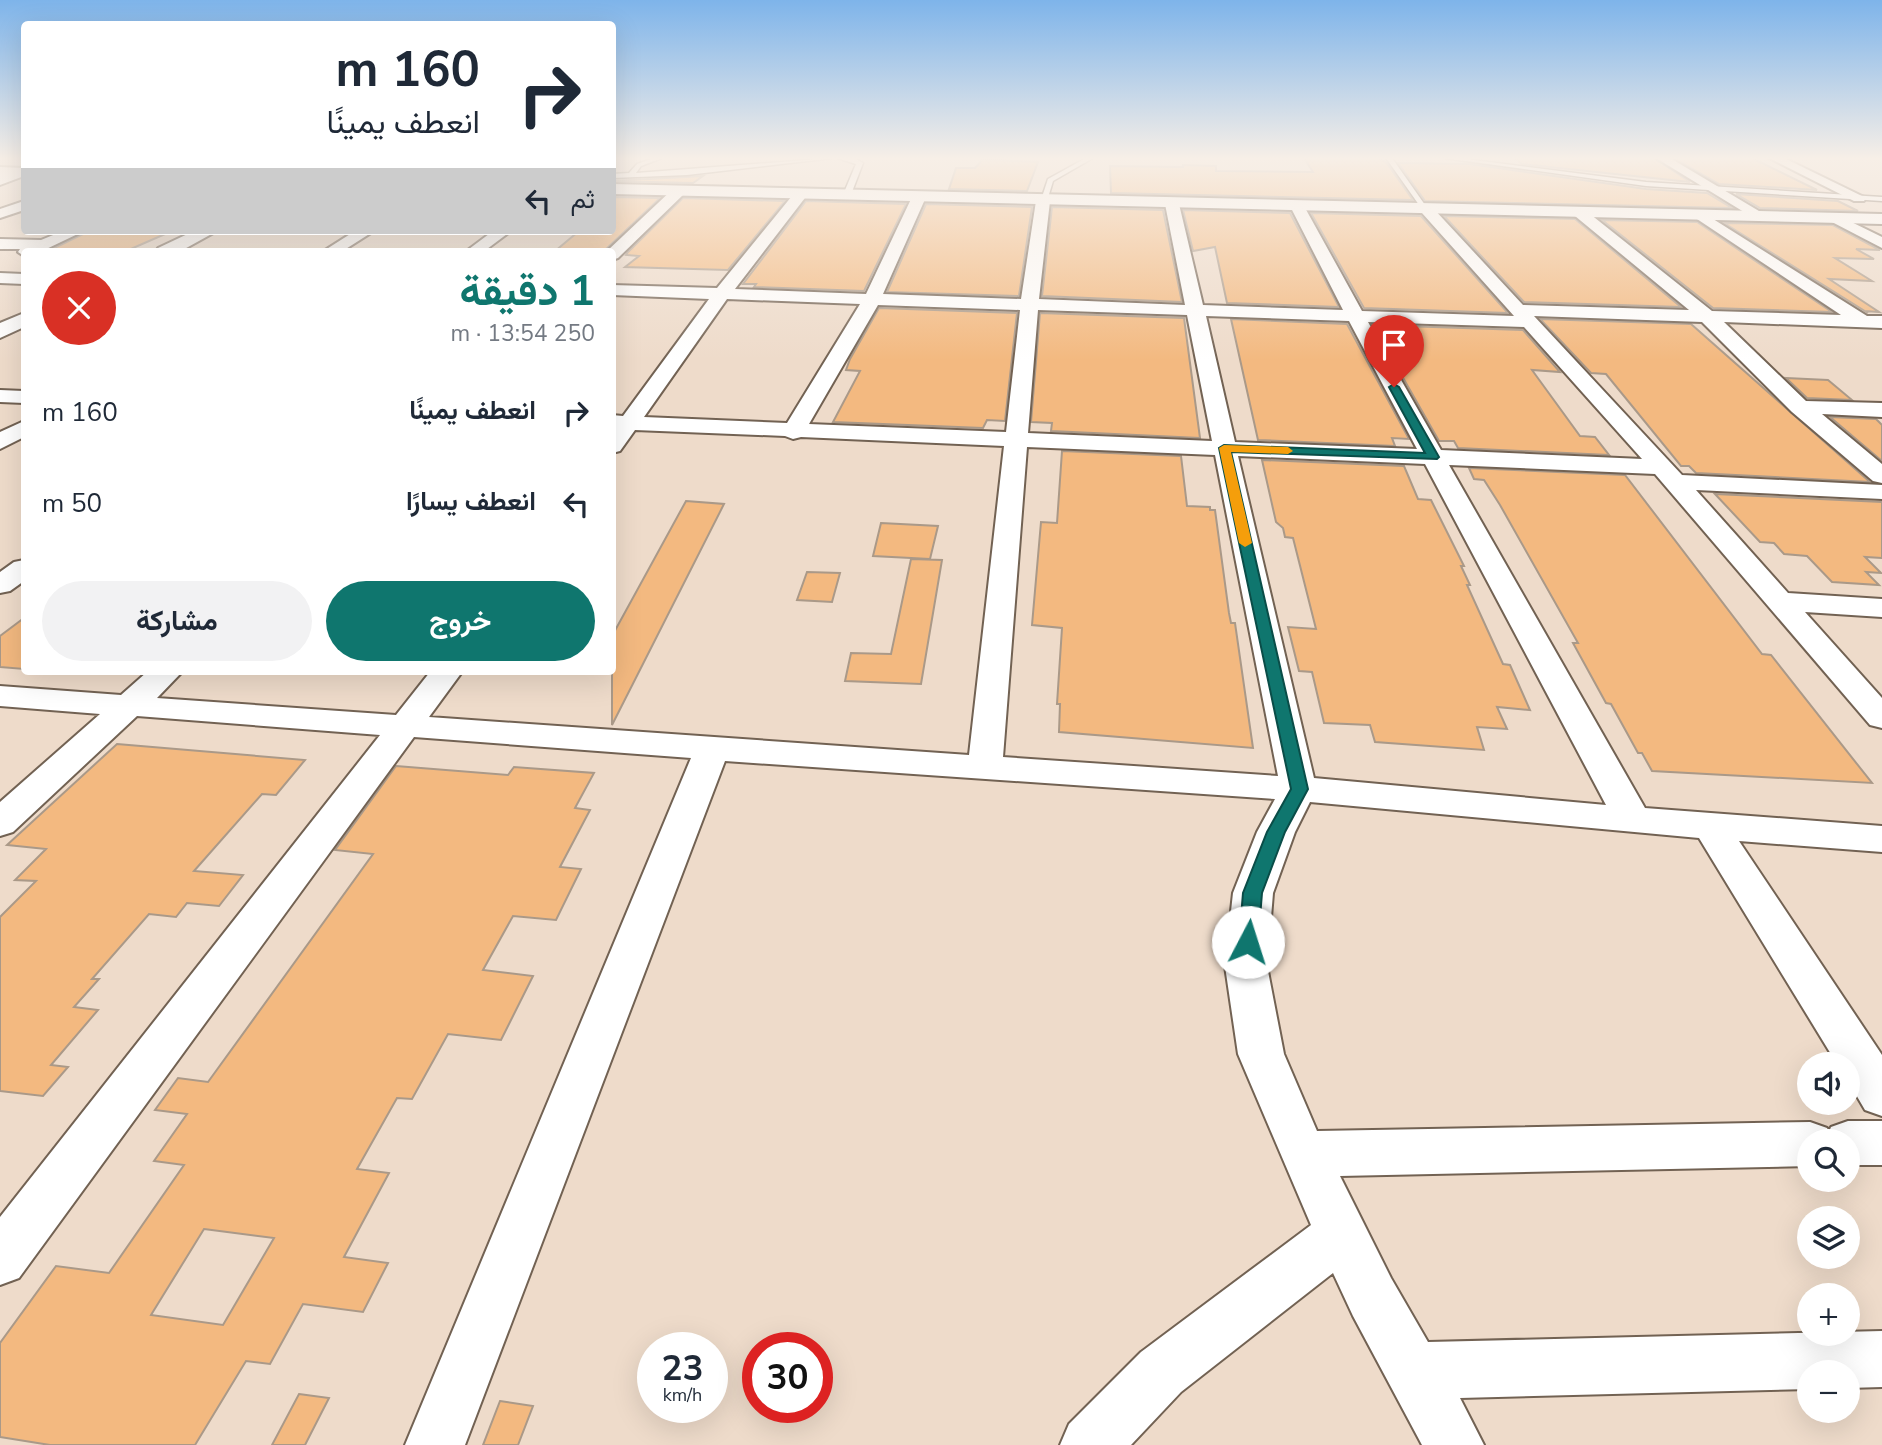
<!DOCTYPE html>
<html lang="ar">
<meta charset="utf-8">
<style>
body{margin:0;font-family:"Nunito Sans",Vazirmatn,sans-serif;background:#f2f2f3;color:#1f2937;direction:rtl;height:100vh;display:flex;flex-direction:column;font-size:26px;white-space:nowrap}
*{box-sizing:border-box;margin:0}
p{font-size:23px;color:#747a83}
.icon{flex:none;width:38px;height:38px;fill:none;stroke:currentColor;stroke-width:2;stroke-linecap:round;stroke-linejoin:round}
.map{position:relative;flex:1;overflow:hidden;direction:ltr}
.drawer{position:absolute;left:21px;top:248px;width:595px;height:427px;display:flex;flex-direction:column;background:#fff;border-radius:7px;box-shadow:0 7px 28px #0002;direction:rtl}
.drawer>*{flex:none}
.top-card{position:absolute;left:21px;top:21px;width:595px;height:214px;border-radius:7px;box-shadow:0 7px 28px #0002;direction:rtl;background:#fff;color:#1f2937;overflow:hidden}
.fabs{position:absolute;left:1797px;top:1052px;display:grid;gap:14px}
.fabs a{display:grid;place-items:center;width:63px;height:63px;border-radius:50%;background:#fff;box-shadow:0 7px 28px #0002;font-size:35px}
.speed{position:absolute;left:637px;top:1332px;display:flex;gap:14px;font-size:35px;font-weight:700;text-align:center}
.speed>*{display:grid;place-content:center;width:91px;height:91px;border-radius:50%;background:#fff;box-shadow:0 7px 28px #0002;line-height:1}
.speed small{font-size:18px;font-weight:400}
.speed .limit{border:10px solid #d22;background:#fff;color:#111}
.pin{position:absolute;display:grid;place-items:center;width:60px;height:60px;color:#fff;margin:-72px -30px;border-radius:50% 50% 50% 0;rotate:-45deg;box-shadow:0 0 7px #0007}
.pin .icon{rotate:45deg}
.me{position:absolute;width:77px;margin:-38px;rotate:5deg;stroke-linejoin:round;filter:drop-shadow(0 0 5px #0008)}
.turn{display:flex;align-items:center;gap:24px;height:147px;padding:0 21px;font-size:32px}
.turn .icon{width:91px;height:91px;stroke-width:2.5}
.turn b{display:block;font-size:49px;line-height:60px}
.then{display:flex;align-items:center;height:66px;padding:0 21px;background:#0003;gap:14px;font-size:26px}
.round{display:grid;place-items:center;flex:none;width:74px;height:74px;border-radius:37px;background:#f2f2f3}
.overview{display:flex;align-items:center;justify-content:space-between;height:119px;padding:0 21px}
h1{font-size:42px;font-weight:700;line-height:52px;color:#0f766e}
.action{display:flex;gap:14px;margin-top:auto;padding:14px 21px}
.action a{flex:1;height:80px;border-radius:42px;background:#0f766e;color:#fff;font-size:28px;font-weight:700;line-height:80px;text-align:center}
.action a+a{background:#f2f2f3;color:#1f2937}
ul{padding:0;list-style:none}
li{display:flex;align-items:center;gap:21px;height:91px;padding:0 21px}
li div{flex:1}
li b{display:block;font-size:26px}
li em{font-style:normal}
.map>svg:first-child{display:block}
</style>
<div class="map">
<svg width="1882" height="1445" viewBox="0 0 1882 1445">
<rect width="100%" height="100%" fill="#eedbca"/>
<path fill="#f3b980" stroke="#a98" stroke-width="2" fill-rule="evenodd" d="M1304,158h74l8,4 27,38 -302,-7 -1,-27 73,1v-2l33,1v5l97,1z
M1514,158h140l36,24 -168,-18z
M1674,158h78l65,32 -98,-6z
M983,159l55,3 -11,29 -78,-2 7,-21h19z
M1398,163l72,1 176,25 61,4 25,15 -307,-7z
M703,176l-10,7 -81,-2z
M1736,194l102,7 20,10 -98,-3z
M612,197l48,1 -57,54h-49l25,-21h33z
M683,198l102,3 -57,69 -103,-3 14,-11 -13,-1 2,-3z
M806,201l100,3 -42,87 -110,-4 2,-3h-13z
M926,204l106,3 -13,89 -132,-4z
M1052,207l111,3 19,92 -140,-6z
M1183,210l107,3 49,94 -112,-4 -12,-56 -22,4z
M1311,213l110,3 87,97 -144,-5z
M1444,216l131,3 106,88 -157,-5z
M1602,220l95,2 135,90 -119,-4z
M1724,223l109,2 47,25 -24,-1 18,10 -39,-1 37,23 -43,-2 50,33 -14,-1 3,2z
M89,231h83l-48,21h-78z
M879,308l138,5 -12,108 -18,-1 -4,8 -150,-6 27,-51 -14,-1 4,-11z
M1040,313l144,5 16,120 -149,-7 1,-8 -21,-1z
M1231,319l116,5 62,115 -17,-1 3,8 -137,-6z
M1540,319l151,5 179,158 -174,-9 -7,-7h-8l-75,-92 -15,-1z
M1373,325l150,5 37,42 -28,-2 48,66 15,1 14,18 -151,-7 -4,-7h-15z
M1786,378l42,2 24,20 -45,-2z
M1830,417l46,2 6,6v36z
M1062,451l119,5 6,50 23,1v3h5l14,103 2,10h4l18,125 -194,-16 1,-28h-3l5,-76 -30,-3 9,-103 16,1z
M1262,460l142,6 14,33 13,1 33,66h-3l9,19h-3l36,79 7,1 20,45 -33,-3 10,22 -30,-2 7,23 -109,-8 -5,-17 -46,-2 -12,-51 -13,-1 -11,-44 28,2 -23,-91 -8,-1 -2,-9 -7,-6z
M1469,468l156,7 137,179 9,1 101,128 -220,-12 -10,-18h-4l-27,-49 -5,-1 -33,-60h5l-78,-138 -16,-25 -10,-1z
M1715,494l167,8v56l-17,-1 16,16 -15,-1 13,13 -47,-3 -25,-26 -23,-2 -10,-11 -14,-1z
M686,501l38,3 -112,221v-89z
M881,523l57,3 -8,33 -57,-3z
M911,559l31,1 -21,124 -76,-3 6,-28 40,1z
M807,572l33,1 -8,29 -35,-2z
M24,618v51l-24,-2v-31z
M117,744l188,16 -29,35 -14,-1 -68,77 49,4 -24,31 -32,-3 -11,14 -27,-3 -57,65h7l-25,28 24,3 -47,55 17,2 -25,29 -43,-5v-174l36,-36 -21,-1 31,-31 -39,-4z
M396,766l112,9 6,-8 80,6 -19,35 15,2 -30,57 21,2 -25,51 -43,-4 -30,54 50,6 -32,64 -53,-6 -36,65 -15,-1 -40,71 32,4 -45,84 44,6 -25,49 -60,-8 -33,60 -24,-3 -51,84h-145l-50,-8v-94l56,-77 53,7 75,-108 -30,-4 33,-47 -32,-4 23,-32 30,4 165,-228 -38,-4zM204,1229l70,9 -51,87 -72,-10z
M299,1394l30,4 -24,47h-33z
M500,1401l33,5 -15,39h-35z"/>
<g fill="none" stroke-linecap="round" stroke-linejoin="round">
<g stroke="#726253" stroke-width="3">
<path id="lane" d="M654,158h8l-21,8 -5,7 197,-15 -146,17 -75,3v-4l17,-1 8,-9z
M837,158h17l9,5 -13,34 -7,-2 13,-31z
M1086,158h7l-40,23 -6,20 -7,2 8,-24z
M1386,158h6l38,54h-6z
M1444,158h14l188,24 236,15v4l-236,-15z"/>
</g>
<g stroke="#726253" stroke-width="4">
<path id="street" d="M1656,158h14l99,59 -7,4 -5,-1z
M1769,158h15l82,40 -2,3h-10z
M24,168v8l-24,9v-9z
M680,186l5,1v6l-67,65 -6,2v-8h-6l69,-65z
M801,190l7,4 -73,95 131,5 46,-97 7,-4 7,4 -43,97 138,5 15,-98 7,-4 7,4 -11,98 146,6 -20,-101 7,-4 7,4 24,101 140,5 -53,-104 7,-4 7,4 58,105 152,5 -92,-103 -2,-3 7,-4 5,1 91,98 166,5 -114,-94 -2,-3 2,-3h10l127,101 129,4 -144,-96 -2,-3 7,-4 165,104h15v12l-158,-6 82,79 76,2v14l-60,-3 60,50v19l-9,-2 -81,-69 -90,-90 -168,-6 148,159 200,10v14l-186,-9 92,103 94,6v18l-77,-5 77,86v30l-12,-3 -215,-251 -206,-9 196,343 237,18v26l-143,-11 143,214v61l-17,-6 -17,-29v-17h-11l-138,-226 -389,-36 -15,30 -22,61 -6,73 17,88 33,77 493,-9 17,6 2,4 2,-5 17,-6h34v44h-34v-24h-38v25l-470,10 51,102 37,64 454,-11v56l-34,1v-16h-38v17l-350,9 24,47h-62l-69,-129 -20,-43 -152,119 -50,53h-71l9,-21 72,-72 170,-127 -73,-171 -13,-88 8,-73 24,-61 18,-33 -550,-38 -260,684h-60l286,-687 -277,-21 -395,541 -19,7v-68l380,-482 -243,-19 -124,116 -13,4v-34l100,-88 -100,-8v-20l121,9 26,-23h35l-25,26 239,17 34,-43h32l-33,45 540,38 35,-309 -203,-9 -8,2 -8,-3 -150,-6 -15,21 -8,2v-38l11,1 86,-117 -97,-4v-10l105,3 79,-97zM727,299l133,5 -73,119 -143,-6zM878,305l142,5 -14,122 -197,-8zM1038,310l149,5 25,126 -184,-8zM1206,316l143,5 68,128 -182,-7zM1368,322l156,5 118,132 -201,-9zM1027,447l188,8 63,321 -275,-19zM1238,456l187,8 181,341 -292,-27z
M24,201v9l-24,8v-9z
M1837,215l45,22v11l-50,-26 -2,-3z
M63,231h21l-44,21h-16v4l-6,-4 2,-3h-20v-10l41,1z
M355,231h19l-33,21h-19z
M493,231h18l-28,21h-18z
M0,273l24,1v10l-24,-1z
M0,390l24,1v12l-24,-1z
M24,421v16l-24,12v-17z
M24,560v21l-14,10 -10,2v-21l14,-10z"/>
</g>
<g stroke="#726253" stroke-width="4">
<path id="secondary" d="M0,167l24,1v8l-24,1z
M612,184l1270,30v10l-1270,-30z
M194,231h23l-38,21h-23l2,-4z
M24,313v14l-24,11v-15z"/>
</g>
<use href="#lane" fill="#fff" fill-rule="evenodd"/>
<use href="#street" fill="#fff" fill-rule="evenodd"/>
<use href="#secondary" fill="#fff" fill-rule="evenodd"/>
</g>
<linearGradient id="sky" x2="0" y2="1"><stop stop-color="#7eb4ea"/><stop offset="0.44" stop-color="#f7efe7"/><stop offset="1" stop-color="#f7efe7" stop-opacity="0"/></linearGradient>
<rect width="1882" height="360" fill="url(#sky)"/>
<path fill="#0f766e" stroke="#0a4d48" stroke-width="2" d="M1394,384l5,3 40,70 -2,2 -206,-7 77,337 -23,43 -23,61 -4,49 -3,5 -7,2 -7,-2 -2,-5 4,-49 24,-61 24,-43 -72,-341 5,-3 201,8 -36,-66z"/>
<path fill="#f59e0b" d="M1224,445l64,2 5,4 -5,3 -57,-2 21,91 -7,4 -6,-4 -20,-95z"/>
</svg>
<div class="fabs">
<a><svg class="icon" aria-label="sound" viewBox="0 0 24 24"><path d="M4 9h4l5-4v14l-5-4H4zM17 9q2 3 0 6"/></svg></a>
<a><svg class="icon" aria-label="search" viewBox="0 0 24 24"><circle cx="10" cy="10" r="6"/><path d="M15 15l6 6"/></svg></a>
<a><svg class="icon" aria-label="layers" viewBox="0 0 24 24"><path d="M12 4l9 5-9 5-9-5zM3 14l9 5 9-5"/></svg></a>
<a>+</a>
<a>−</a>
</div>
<div class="speed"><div>23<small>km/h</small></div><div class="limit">30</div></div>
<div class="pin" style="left:1394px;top:387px;background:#d93025"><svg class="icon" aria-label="arrive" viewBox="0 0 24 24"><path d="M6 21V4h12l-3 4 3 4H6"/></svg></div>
<svg class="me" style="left:1248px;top:942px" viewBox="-20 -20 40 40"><circle r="19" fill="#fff"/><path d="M0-13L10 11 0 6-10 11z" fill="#0f766e"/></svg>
<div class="top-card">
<div class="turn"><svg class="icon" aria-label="right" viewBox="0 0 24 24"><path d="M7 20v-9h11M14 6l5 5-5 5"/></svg><div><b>160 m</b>انعطف يمينًا</div></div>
<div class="then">ثم<svg class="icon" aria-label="left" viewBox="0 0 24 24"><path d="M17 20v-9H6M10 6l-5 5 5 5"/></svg></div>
</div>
<section class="drawer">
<div class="overview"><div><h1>1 دقيقة</h1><p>250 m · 13:54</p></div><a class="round" style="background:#d93025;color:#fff"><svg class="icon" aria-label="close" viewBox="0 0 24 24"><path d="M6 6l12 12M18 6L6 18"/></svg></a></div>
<ul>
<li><svg class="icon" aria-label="right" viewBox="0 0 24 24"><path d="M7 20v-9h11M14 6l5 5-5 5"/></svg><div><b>انعطف يمينًا</b></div><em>160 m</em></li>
<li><svg class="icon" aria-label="left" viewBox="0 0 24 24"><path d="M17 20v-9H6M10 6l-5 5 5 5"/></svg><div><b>انعطف يسارًا</b></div><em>50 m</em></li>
</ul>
<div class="action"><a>خروج</a><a>مشاركة</a></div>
</section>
</div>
